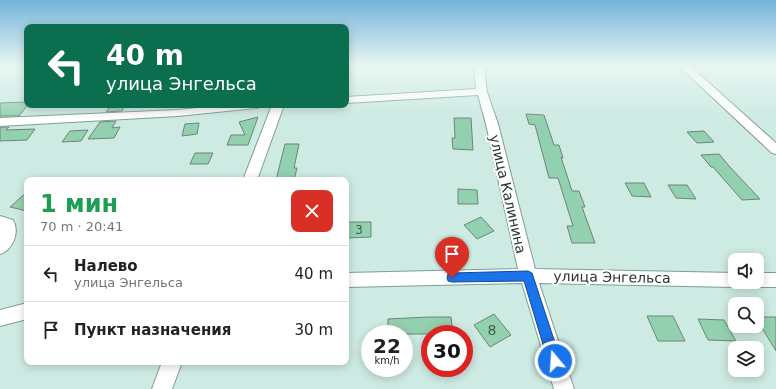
<!DOCTYPE html>
<html lang="ru">
<meta charset="utf-8">
<style>
body{margin:0;font-family:"DejaVu Sans",sans-serif;background:#f2f2f2;color:#222;height:100vh;display:flex;flex-direction:column;font-size:15px;white-space:nowrap}
*{box-sizing:border-box;margin:0}
p{font-size:13px;color:#767676}
.icon{flex:none;width:22px;height:22px;fill:none;stroke:currentColor;stroke-width:2;stroke-linecap:round;stroke-linejoin:round}
.map{position:relative;flex:1;overflow:hidden}
.sheet{position:absolute;left:24px;top:177px;width:325px;height:188px;display:flex;flex-direction:column;background:#fff;border-radius:8px;box-shadow:0 2px 10px #0003}
.sheet>*{flex:none}
.guide{position:absolute;left:24px;top:24px;width:325px;height:84px;border-radius:8px;box-shadow:0 2px 10px #0003;background:#0b6e4f;color:#fff;overflow:hidden}
.buttons{position:absolute;left:728px;top:253px;display:grid;gap:8px}
.buttons a{display:grid;place-items:center;width:36px;height:36px;border-radius:8px;background:#fff;box-shadow:0 2px 10px #0003;font-size:20px}
.speed{position:absolute;left:361px;top:325px;display:flex;gap:8px;font-size:20px;font-weight:700;text-align:center}
.speed>*{display:grid;place-content:center;width:52px;height:52px;border-radius:50%;background:#fff;box-shadow:0 2px 10px #0003;line-height:1}
.speed small{font-size:10px;font-weight:400}
.speed .limit{border:6px solid #d22;background:#fff;color:#111}
.pin{position:absolute;display:grid;place-items:center;width:34px;height:34px;color:#fff;margin:-41px -17px;border-radius:50% 50% 50% 0;rotate:-45deg;box-shadow:0 0 4px #0007}
.pin .icon{rotate:45deg}
.me{position:absolute;width:44px;margin:-22px;rotate:342deg;stroke-linejoin:round;filter:drop-shadow(0 0 3px #0008)}
.turn{display:flex;align-items:center;gap:14px;height:84px;padding:0 16px;font-size:18px}
.turn .icon{width:52px;height:52px;stroke-width:2.5}
.turn b{display:block;font-size:28px;line-height:34px}
.round{display:grid;place-items:center;flex:none;width:42px;height:42px;border-radius:8px;background:#f2f2f2}
.overview{display:flex;align-items:center;justify-content:space-between;height:68px;padding:0 16px}
h1{font-size:24px;font-weight:700;line-height:30px;color:#1e9e55}
ul{padding:0;list-style:none}
li{display:flex;align-items:center;gap:12px;height:56px;padding:0 16px;border-top:1px solid #e0e0e0}
li div{flex:1}
li b{display:block;font-size:15px}
li em{font-style:normal}
.map>svg:first-child{display:block}
</style>
<div class="map">
<svg width="776" height="389" viewBox="0 0 776 389">
<rect width="100%" height="100%" fill="#cdeae3"/>
<path fill="#93d0af" stroke="#6e8578" d="M27,102l1,3 -9,11h-19v-13z
M111,105h14l-3,6 -16,1z
M526,114l18,1 10,30h5l4,13 -2,-1 11,34h7l6,16h-3l13,36h-23l-5,-17h6l-15,-48h-9l-14,-53 -6,-1z
M258,117l-10,28h-21l4,-10h14l-6,-13z
M454,118h17l2,32 -20,-1 -1,-11h3z
M116,121l-4,7 8,-1 -6,11 -26,1 12,-17z
M199,123l-2,11 -15,2 3,-12z
M0,127h9l-3,3 29,-1 -8,11 -27,1z
M88,130l-7,11 -19,1 8,-11z
M704,131l10,11 -17,1 -10,-11z
M285,144h14l-5,24h3l-3,12h-18z
M195,153h18l-5,11h-18z
M719,154l10,12 31,33 -18,1 -29,-33h-2l-10,-12z
M625,183h19l7,14 -19,-1z
M668,185h19l9,14 -20,-1z
M458,189l19,1 1,14h-20z
M27,192v19l-17,-4z
M481,217l13,14 -17,8 -13,-14z
M348,222h23v15l-24,1z
M494,314l17,21 -21,12 -16,-22z
M647,316h26l12,25h-27z
M428,317h23l2,17h-65v-15z
M757,317h19v34l-19,-31z
M698,319l26,1 12,21 -28,-1z"/>
<g fill="none" stroke-linecap="round" stroke-linejoin="round">
<g stroke="#819c96" stroke-width="2">
<path id="street" d="M474,66h10l3,26 11,32 37,145 200,4v9h7l-1,3 -6,2 -196,-4 35,106h-20l-32,-106 -176,4v-14l172,-4 -32,-145 -8,-29 -132,8v-6l130,-8z
M679,66h11l86,77v11l-4,-1z
M224,105h39l-6,3 -79,8 -178,10v-8l178,-8z
M272,105h12l-27,75h-14z
M0,216l13,4c7,12 0,30 -13,34z
M757,273h19v14h-19l-6,-2 -1,-3h7z
M27,303v16l-27,7v-16z
M162,362h20l-10,27h-20z"/>
</g>
<use href="#street" fill="#fff" fill-rule="evenodd"/>
</g>
<linearGradient id="sky" x2="0" y2="1"><stop stop-color="#75b4da"/><stop offset="0.55" stop-color="#e8f6f2"/><stop offset="1" stop-color="#e8f6f2" stop-opacity="0"/></linearGradient>
<rect width="776" height="120" fill="url(#sky)"/>
<path fill="#1a73e8" stroke="#114b97" d="M528,271l4,2 1,3 28,85 -2,4 -4,2 -5,-2 -2,-4 -24,-80 -72,1 -4,-1 -1,-3 1,-4 4,-1z"/>
<g text-anchor="middle" stroke-width="4" stroke-linejoin="round" paint-order="stroke">
<g font-size="12" fill="#445c51">
<text x="359" y="234">3</text>
</g>
<g font-size="14" fill="#293532" stroke="#fff">
<text transform="translate(508 194) rotate(77)" y="5">улица Калинина</text>
<text transform="translate(612 277) rotate(1)" y="5">улица Энгельса</text>
</g>
<g font-size="14" fill="#445c51">
<text x="492" y="335">8</text>
</g>
</g>
</svg>
<div class="buttons">
<a><svg class="icon" aria-label="sound" viewBox="0 0 24 24"><path d="M4 9h4l5-4v14l-5-4H4zM17 9q2 3 0 6"/></svg></a>
<a><svg class="icon" aria-label="search" viewBox="0 0 24 24"><circle cx="10" cy="10" r="6"/><path d="M15 15l6 6"/></svg></a>
<a><svg class="icon" aria-label="layers" viewBox="0 0 24 24"><path d="M12 4l9 5-9 5-9-5zM3 14l9 5 9-5"/></svg></a>
</div>
<div class="speed"><div>22<small>km/h</small></div><div class="limit">30</div></div>
<div class="pin" style="left:452px;top:278px;background:#d93025"><svg class="icon" aria-label="arrive" viewBox="0 0 24 24"><path d="M6 21V4h12l-3 4 3 4H6"/></svg></div>
<svg class="me" style="left:555px;top:361px" viewBox="-20 -20 40 40"><circle r="17" fill="#1a73e8" stroke="#fff" stroke-width="3"/><path d="M0-11L8 9 0 5-8 9z" fill="#fff"/></svg>
<div class="guide">
<div class="turn"><svg class="icon" aria-label="left" viewBox="0 0 24 24"><path d="M17 20v-9H6M10 6l-5 5 5 5"/></svg><div><b>40 m</b>улица Энгельса</div></div>
</div>
<section class="sheet">
<div class="overview"><div><h1>1 мин</h1><p>70 m · 20:41</p></div><a class="round" style="background:#d93025;color:#fff"><svg class="icon" aria-label="close" viewBox="0 0 24 24"><path d="M6 6l12 12M18 6L6 18"/></svg></a></div>
<ul>
<li><svg class="icon" aria-label="left" viewBox="0 0 24 24"><path d="M17 20v-9H6M10 6l-5 5 5 5"/></svg><div><b>Налево</b><p>улица Энгельса</p></div><em>40 m</em></li>
<li><svg class="icon" aria-label="arrive" viewBox="0 0 24 24"><path d="M6 21V4h12l-3 4 3 4H6"/></svg><div><b>Пункт назначения</b></div><em>30 m</em></li>
</ul>
</section>
</div>
